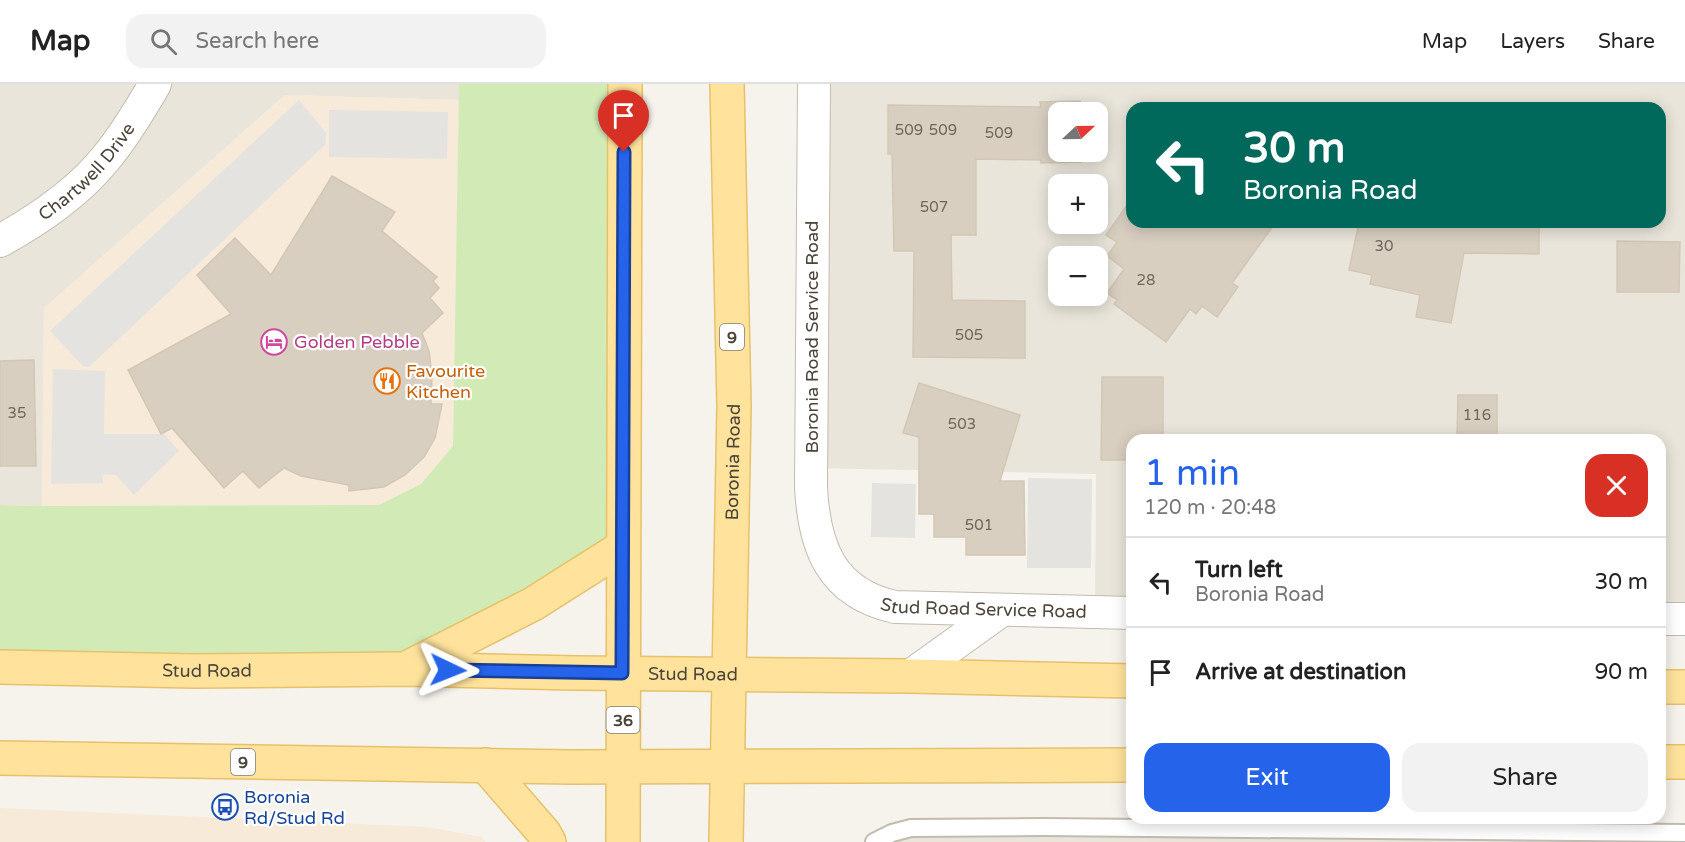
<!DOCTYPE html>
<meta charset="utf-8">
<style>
body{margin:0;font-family:"Varela Round",sans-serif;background:#f2f2f2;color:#222;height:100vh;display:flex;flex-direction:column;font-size:22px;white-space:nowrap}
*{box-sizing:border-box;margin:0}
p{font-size:20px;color:#767676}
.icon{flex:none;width:33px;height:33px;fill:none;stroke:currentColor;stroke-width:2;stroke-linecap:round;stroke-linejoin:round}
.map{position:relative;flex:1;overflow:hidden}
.sheet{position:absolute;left:1126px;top:350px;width:540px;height:390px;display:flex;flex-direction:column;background:#fff;border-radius:18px;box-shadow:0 3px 15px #0003}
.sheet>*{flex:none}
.guide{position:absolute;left:1126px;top:18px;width:540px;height:126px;border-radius:18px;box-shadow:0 3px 15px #0003;background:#00695c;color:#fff;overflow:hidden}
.needle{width:39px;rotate:68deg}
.tools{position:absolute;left:1048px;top:18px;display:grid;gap:12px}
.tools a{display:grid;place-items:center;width:60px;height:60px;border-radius:12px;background:#fff;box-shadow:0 3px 15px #0003;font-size:30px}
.pin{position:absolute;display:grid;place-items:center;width:51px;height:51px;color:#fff;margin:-62px -26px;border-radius:50% 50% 50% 0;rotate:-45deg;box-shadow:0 0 6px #0007}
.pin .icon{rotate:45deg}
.me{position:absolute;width:66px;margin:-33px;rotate:92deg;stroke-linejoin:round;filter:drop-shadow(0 0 4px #0008)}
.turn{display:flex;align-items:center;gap:21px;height:126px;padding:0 18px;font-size:27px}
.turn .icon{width:78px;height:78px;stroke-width:2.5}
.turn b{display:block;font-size:42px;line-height:51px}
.round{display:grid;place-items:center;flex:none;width:63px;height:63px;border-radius:18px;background:#f2f2f2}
.head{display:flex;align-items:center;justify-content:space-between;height:102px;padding:0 18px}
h1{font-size:36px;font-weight:600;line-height:45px;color:#2563eb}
.primary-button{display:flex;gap:12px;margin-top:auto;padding:12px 18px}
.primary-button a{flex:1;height:69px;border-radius:18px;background:#2563eb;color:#fff;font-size:24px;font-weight:600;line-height:69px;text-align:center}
.primary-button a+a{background:#f2f2f2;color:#222}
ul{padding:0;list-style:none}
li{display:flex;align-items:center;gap:18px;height:90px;padding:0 18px;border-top:2px solid #e0e0e0}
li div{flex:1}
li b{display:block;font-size:22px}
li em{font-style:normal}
header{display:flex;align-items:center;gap:36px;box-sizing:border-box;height:84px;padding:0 30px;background:#fff;border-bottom:2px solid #e0e0e0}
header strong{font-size:28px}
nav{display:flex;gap:33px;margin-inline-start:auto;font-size:21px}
.search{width:420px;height:54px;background:#f2f2f2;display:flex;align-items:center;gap:15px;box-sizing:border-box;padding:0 21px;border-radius:18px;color:#767676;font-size:22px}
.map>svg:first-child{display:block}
</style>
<header>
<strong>Map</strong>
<div class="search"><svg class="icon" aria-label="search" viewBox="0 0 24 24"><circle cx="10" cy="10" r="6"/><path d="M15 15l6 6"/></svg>Search here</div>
<nav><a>Map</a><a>Layers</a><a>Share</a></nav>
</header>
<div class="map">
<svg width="1685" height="758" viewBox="0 0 1685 758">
<rect width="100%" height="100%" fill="#f6f3ec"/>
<path fill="#eae5da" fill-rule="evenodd" d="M0,0h459v16l-174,-5 -241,213 -2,198 -42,-1z
M814,0h871v535h-24l-1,-179h-528v173h-37l1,-139 -285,-6zM1132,24h528v114h-528zM1059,28h39v40h-39zM1059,100h39v40h-39zM1059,172h39v40h-39z
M892,749h793v9h-811z"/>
<path fill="#f7ead8" d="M285,11l174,5 -6,346 -32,38 -42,21 -337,1 2,-198z
M0,724l427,19 54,10 5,5h-486z"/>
<path fill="#d2eab5" d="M459,0h166l-2,463 -218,122 -405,-2v-162l42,1 337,-1 42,-21 32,-38z"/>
<path fill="#e5e3e0" d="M299,16l27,33v11l-237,223 -6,-1 -33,-35z
M329,26l119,2 -1,47 -118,-2z
M53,285l52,2 -1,63h60l15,17 -45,44 -18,-20 -13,-1v9l-52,1z
M1028,394l64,1 -1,89h-64z
M872,399l44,1 -1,54 -44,-1z"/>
<path fill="#d8cfc1" stroke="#d3c7b4" stroke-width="1.5" d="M1080,17l1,11h-22v40h22v10l-40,1v-3l-65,-1v76h-25l1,65 73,1v57l-112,-1 1,-106h-20l-2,-97h-4v-49l153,2 -1,-5z
M332,92l63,36 -13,19 55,46 -4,4 6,7 -9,10 13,15 -21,20 7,18 3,25 -1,28h11l-7,34 -11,19 -19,18 -21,12 -35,4v-6l-48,-9 -17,-8 -25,20 -16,-17 -19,17 -52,-60 -11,6 -33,-64 103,-56 -34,-39 38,-37 36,37z
M1127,121l5,4v13h144l-44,61 6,4 -21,30 -15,-11 -6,8 -6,-5 -24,33 -52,-38 3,-4 -10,-7 17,-24 -17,-13 10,-14 -11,-7z
M1359,138h180v32l-75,-1 -13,70 -35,-6 4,-22 -50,-11 2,-9 -23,-5z
M1617,157l63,1 -1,50h-62z
M34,276l2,106h-36v-105z
M1102,293h61v63h-31v20h-31z
M919,299l101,32 -20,66h24l1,74h-59v-18h-32v-23h-15v-77l-16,-4z
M1458,311h39v45h-40z"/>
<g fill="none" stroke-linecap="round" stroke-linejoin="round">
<g stroke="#c2bbae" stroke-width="20">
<path id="service" d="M874,758l18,-9 19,-5 132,-1 642,6"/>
</g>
<g stroke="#c2bbae" stroke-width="34">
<g id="minor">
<path id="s1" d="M814,0l-3,403c3,60 20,106 84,120l237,6"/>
<path id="s2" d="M0,157c39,-22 78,-48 106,-83 19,-23 34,-48 49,-74"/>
<path d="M1660,535h25"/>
<path d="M910,592l92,-66"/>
</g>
</g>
<g stroke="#e6c16a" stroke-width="36">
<g id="primary">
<path id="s3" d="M0,583l194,4 211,-2 170,4 335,3 222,5"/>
<path d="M409,583l124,-63 90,-57"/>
<path d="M1660,603h25"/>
<path d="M0,674l570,9 562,-2"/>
<path d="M1660,678h25"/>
<path d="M485,681l59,68 5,9"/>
<path d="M623,758l2,-758"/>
<path id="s4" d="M726,758l8,-436 -7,-322"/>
</g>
</g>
<use href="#service" stroke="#fff" stroke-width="16"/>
<use href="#minor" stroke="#fff" stroke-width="32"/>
<use href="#primary" stroke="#ffe39c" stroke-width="33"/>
</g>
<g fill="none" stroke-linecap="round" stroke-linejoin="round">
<g stroke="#184099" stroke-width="15">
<path id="route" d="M448,586l174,3 2,-521"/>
</g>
<use href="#route" stroke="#2563eb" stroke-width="10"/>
</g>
<defs>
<g id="hotel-ring" transform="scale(1.35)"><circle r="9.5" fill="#fff" stroke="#d1479c" stroke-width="1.5"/><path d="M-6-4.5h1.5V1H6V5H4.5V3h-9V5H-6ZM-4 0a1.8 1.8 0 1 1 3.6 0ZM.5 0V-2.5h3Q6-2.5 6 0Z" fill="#d1479c"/></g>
<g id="restaurant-ring" transform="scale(1.35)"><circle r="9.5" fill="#fff" stroke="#e8710a" stroke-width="1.5"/><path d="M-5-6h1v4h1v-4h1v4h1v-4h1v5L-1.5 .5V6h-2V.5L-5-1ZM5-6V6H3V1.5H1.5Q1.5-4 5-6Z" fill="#e8710a"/></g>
<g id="bus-ring" transform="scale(1.35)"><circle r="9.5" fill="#fff" stroke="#1a4fb4" stroke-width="1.5"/><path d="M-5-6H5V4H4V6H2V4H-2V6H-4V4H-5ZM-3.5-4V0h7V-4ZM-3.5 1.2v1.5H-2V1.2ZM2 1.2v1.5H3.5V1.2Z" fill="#1a4fb4"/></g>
</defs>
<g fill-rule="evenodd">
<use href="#hotel-ring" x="274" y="258"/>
<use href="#restaurant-ring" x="387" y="297"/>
<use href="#bus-ring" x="225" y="723"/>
</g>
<g text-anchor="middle" stroke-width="4.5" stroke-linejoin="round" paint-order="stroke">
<g font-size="15" fill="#6e675b">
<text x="909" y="51">509</text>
<text x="943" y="51">509</text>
<text x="999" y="54">509</text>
<text x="934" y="128">507</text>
<text x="1384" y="167">30</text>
<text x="1146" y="201">28</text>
<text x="969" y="256">505</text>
<text x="17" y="334">35</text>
<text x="1477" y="336">116</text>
<text x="962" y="345">503</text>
<text x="979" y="446">501</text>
</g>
<g fill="#fff" stroke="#817c74" stroke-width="1.5">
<rect x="720" y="240" width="24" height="26" rx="4.5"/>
<rect x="606.5" y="623" width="33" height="26" rx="4.5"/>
<rect x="231" y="665" width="24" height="26" rx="4.5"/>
</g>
<g font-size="16" font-weight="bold" fill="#4b4439">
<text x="732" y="259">9</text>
<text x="623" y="642">36</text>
<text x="243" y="684">9</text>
</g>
<g font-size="18" fill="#4b4439" stroke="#fff">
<text dy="6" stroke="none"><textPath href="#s2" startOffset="112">Chartwell Drive</textPath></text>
<text transform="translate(812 253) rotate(-90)" y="6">Boronia Road Service Road</text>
<text dy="6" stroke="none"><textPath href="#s4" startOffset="380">Boronia Road</textPath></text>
<text dy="6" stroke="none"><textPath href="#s1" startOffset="652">Stud Road Service Road</textPath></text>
<text dy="6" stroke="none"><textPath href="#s3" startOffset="207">Stud Road</textPath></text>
<text dy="6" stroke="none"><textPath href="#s3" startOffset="693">Stud Road</textPath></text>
</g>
<g font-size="18" fill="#b23c85" stroke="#fff" text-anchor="start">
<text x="294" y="264">Golden Pebble</text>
</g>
<g font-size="18" fill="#c56008" stroke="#fff" text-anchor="start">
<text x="406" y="293">Favourite<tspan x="406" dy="21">Kitchen</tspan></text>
</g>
<g font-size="18" fill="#164399" stroke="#fff" text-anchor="start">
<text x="244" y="719">Boronia<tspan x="244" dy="21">Rd/Stud Rd</tspan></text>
</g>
</g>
</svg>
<div class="tools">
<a><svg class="needle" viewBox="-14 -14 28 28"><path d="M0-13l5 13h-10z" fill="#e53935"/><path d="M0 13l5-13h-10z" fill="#767676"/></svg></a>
<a>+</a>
<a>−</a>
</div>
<div class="pin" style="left:624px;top:68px;background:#d93025"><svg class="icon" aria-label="arrive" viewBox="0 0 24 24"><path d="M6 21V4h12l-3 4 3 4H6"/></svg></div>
<svg class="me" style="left:448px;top:586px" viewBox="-20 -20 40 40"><path d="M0-17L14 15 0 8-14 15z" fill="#2563eb" stroke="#fff" stroke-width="4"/></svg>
<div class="guide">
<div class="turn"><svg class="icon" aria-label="left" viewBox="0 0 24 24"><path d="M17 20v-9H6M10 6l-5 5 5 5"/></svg><div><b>30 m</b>Boronia Road</div></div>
</div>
<section class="sheet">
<div class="head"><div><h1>1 min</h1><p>120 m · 20:48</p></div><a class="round" style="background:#d93025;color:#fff"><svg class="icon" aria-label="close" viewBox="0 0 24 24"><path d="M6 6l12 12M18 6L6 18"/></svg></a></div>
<ul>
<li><svg class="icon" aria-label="left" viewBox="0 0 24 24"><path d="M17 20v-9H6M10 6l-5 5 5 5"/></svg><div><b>Turn left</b><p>Boronia Road</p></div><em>30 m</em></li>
<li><svg class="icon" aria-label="arrive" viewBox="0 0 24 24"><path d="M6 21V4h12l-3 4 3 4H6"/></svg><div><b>Arrive at destination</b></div><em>90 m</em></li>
</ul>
<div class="primary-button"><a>Exit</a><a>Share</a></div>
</section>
</div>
